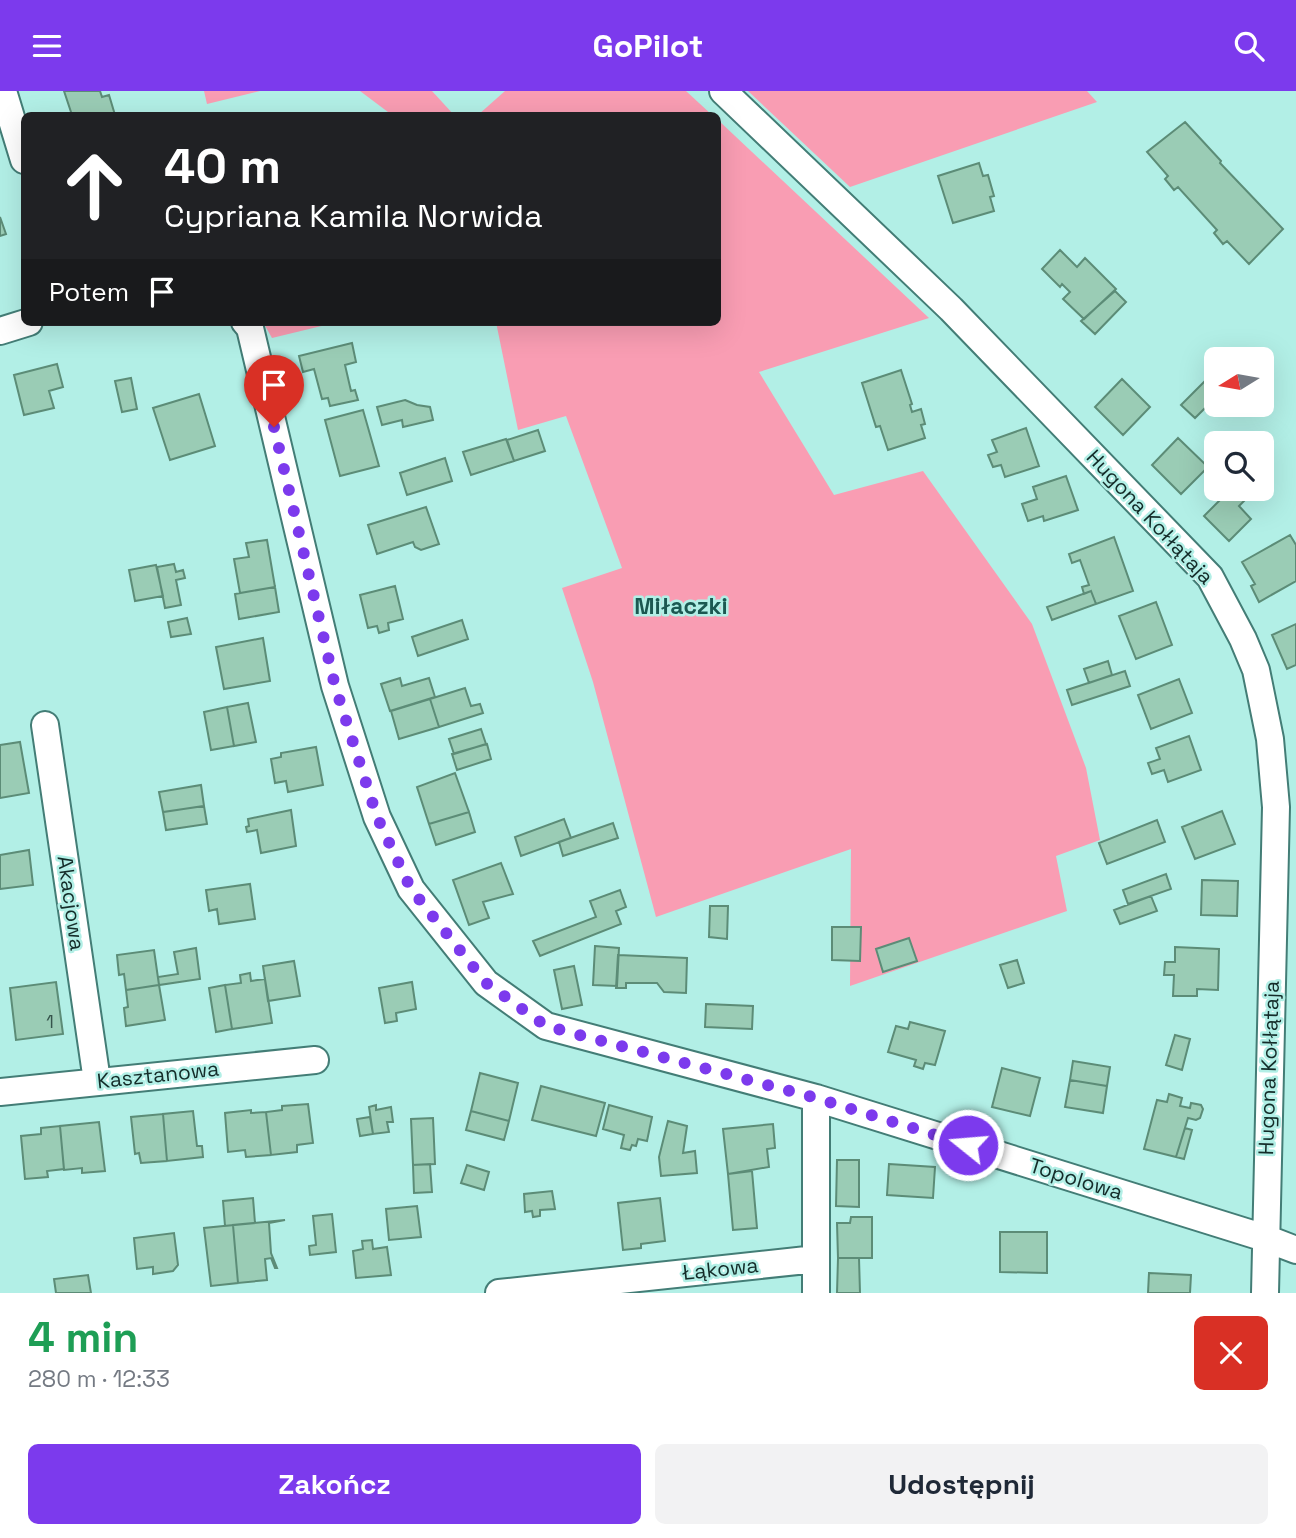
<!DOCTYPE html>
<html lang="pl">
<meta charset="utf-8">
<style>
body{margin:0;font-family:"Space Grotesk",sans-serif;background:#f2f2f3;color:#1f2937;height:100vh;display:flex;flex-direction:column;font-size:26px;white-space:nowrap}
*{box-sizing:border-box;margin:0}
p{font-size:23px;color:#747a83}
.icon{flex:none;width:38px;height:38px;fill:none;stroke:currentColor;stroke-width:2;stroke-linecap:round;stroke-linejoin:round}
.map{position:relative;height:1202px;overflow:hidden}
.drawer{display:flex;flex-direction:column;background:#fff;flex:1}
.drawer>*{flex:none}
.hud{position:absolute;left:21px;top:21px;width:700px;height:214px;border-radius:10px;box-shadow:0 7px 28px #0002;background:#202124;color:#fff;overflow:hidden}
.needle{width:46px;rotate:259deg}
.fabs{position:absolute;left:1204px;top:256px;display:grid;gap:14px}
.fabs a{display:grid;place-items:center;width:70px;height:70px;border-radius:10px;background:#fff;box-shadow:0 7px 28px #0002;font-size:35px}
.pin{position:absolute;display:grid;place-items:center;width:60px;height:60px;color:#fff;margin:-72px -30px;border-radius:50% 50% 50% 0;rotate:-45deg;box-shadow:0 0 7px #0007}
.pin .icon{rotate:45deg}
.me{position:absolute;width:77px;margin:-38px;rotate:287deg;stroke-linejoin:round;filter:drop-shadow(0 0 5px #0008)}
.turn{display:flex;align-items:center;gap:24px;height:147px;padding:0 28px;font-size:32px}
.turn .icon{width:91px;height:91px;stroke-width:2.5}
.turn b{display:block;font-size:49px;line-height:60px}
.then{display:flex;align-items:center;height:66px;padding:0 28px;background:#0003;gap:14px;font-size:26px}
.round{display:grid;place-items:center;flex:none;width:74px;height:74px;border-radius:10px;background:#f2f2f3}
.headline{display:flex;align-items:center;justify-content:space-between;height:119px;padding:0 28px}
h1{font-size:42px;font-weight:700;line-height:52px;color:#1e9e55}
.primary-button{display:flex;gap:14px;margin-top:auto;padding:14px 28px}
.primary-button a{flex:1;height:80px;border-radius:10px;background:#7c3aed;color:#fff;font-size:28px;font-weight:700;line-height:80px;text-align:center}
.primary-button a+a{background:#f2f2f3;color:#1f2937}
header{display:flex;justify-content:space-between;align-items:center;height:91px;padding:0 28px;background:#7c3aed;color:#fff;font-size:32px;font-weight:700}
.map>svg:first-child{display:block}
</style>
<header><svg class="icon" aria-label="menu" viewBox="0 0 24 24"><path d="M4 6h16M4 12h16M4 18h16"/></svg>GoPilot<svg class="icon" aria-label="search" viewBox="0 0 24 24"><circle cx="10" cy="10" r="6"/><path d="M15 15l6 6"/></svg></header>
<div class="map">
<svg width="1296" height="1202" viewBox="0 0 1296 1202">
<rect width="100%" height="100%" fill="#b2efe6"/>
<path fill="#f99db3" d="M204,0h56l-53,13z
M360,0h72l22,24h-62z
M505,0h181l26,24h-234z
M748,0h339l10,11 -247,85z
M718,29l211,198 -170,54 75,123 89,-24 109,153 54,144 14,72 -44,16 11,55 -217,75 1,-137 -195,68 -63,-235 -31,-94 60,-20 -56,-152 -48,14 -22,-108h222z
M263,231h75l-66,16z"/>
<path fill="#9accb5" stroke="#5c8c77" stroke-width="2" d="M64,0h36l2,6 7,-2 6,20h-43z
M1185,31l36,39 -1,2 63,66 -34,35 -22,-23 -4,3 -9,-11 3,-3 -39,-43 -4,3 -9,-11 3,-3 -21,-24z
M979,72l4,13 5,-1 6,21 -4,1 4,14 -41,12 -15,-47z
M0,126l6,17 -6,2z
M1060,159l17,17 8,-9 31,31 -32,30 -21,-20 7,-7 -8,-8 -2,3 -18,-18z
M1115,200l11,11 -31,32 -14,-13z
M352,252l4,19 -11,3 6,26 4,-1 3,10 -28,6 -2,-8 -6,1 -8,-30 -11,3 -4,-16z
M57,273l6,23 -14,4 5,17 -30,7 -10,-40z
M901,279l11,34 -2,1 2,7 9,-3 4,15 -4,1 4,13 -37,12 -8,-24 -4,1 -14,-44z
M1216,279v27l-21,21 -14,-13z
M131,287l6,31 -15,3 -7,-31z
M1122,288l28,28 -27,28 -28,-28z
M199,303l16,52 -45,14 -17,-52z
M405,309l12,5 13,2 3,13 -30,7 -1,-7 -20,5 -5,-18z
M363,319l16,56 -39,10 -15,-56z
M1026,337l13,38 -34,11 -4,-12 -8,2 -5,-12 9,-3 -5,-12z
M538,339l7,21 -31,10 -7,-21z
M1178,347l30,29 -27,27 -29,-29z
M506,348l8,22 -43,14 -8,-23z
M445,367l7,23 -45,14 -7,-22z
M1066,385l12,34 -34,11 -1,-5 -15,5 -6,-17 15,-5 -4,-12z
M1232,397l12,13 -5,5 12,13 -22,22 -25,-25z
M426,416l13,37 -18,6 -6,-3 -2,-5 -36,12 -9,-29z
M1290,444l6,10v36l-37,21 -8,-16 4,-2 -13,-22z
M1114,446l19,54 -37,13 -5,-13 -7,3 -2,-7 7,-2 -9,-25 -8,3 -3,-9z
M267,449l8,47 -35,6 -6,-34 15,-2 -3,-14z
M174,473l2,8 7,-2 2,8 -9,2 5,25 -16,3 -8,-41z
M156,474l7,31 -28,5 -6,-31z
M395,495l8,33 -15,4 1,7 -10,3 -2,-7 -9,2 -8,-33z
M275,496l4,25 -40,7 -4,-25z
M1091,500l5,13 -44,16 -5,-13z
M1156,511l16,43 -36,14 -17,-43z
M187,527l4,16 -20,3 -3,-15z
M462,529l6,19 -50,17 -6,-19z
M1296,533v41l-9,4 -15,-34z
M263,547l7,43 -46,8 -8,-42z
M1108,570l4,14 -23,8 -5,-14z
M1125,580l5,15 -58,19 -5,-15z
M400,587l2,8 27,-8 6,19 -45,14 -9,-27z
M1179,588l13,34 -41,16 -13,-34z
M465,597l6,18 9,-2 3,9 -44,14 -9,-28z
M430,608l9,28 -40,12 -8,-28z
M248,612l8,39 -22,4 -7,-39z
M227,616l7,39 -23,4 -7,-38z
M481,638l5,15 -32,10 -5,-15z
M1189,645l12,34 -33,12 -4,-12 -12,4 -4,-11 12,-4 -4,-11z
M20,651l9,51 -29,5v-53z
M487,653l4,15 -34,11 -5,-16z
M316,656l7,38 -35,7 -2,-11 -11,2 -4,-24 10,-2v-4z
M455,682l14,39 -40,12 -12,-37z
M201,694l3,21 -41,6 -4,-20z
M204,715l3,18 -41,6 -3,-18z
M291,719l5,36 -35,7 -4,-23 -10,2 -1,-5 3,-1 -1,-7z
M1222,720l13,33 -40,15 -13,-32z
M469,721l6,20 -39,13 -7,-21z
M564,728l7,19 -50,18 -6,-19z
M1157,729l8,22 -58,22 -8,-21z
M613,732l5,15 -55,18 -4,-14z
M29,759l4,35 -33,4v-34z
M501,772l12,31 -30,8 6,16 -20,7 -16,-45z
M1166,783l5,15 -43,15 -5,-14z
M1202,789l36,1 -1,35 -36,-1z
M250,793l5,35 -36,5 -2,-15 -8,2 -3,-21z
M620,799l6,17 -10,4 5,13 -81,32 -7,-15 63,-24 -6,-16z
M1151,805l6,15 -37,13 -6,-14z
M710,815h18l-1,33 -18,-2z
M832,836h29l-1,34 -28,-1z
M909,847l8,23 -34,11 -7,-23z
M595,855l24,2 -2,38 -24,-1z
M1175,856l44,2 -1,41 -21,-1v7h-24l1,-21h-10l1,-13h10z
M196,857l4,31 -41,6 -1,-8 20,-3 -4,-22z
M154,859l5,35 -33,5 -2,-16 -5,1 -2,-20z
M618,864l69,3 -1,35 -22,-1 -7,-9h-31v5h-10z
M1017,869l7,23 -16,5 -8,-23z
M294,870l6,35 -32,5 -5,-35z
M574,875l8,39 -20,4 -8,-39z
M250,882l1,8 14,-2 7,44 -40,6 -7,-44 16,-2 -1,-8z
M56,891l7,52 -47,6 -6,-52z
M412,891l4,27 -20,4 1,8 -12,2 -6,-35z
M159,894l6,35 -39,6 -2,-18 4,-1 -2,-17z
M225,894l7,44 -16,3 -7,-44z
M706,913l47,2 -1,23 -47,-2z
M910,931l35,9 -10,34 -10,-2 -2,6 -9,-3 2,-6 -28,-8 8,-26 12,3z
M1175,944l15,4 -8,31 -16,-5z
M1073,970l37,6 -3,19 -37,-6z
M1002,977l38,10 -10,38 -38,-9z
M480,982l38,10 -9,38 -38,-10z
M1070,989l37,6 -4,27 -38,-6z
M541,995l64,17 -9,33 -64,-16z
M1169,1003l13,4 -2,8 10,2 1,-5 10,2 2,4 -3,9 -4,2 -8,-2 -12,39 -32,-8 13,-49 10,2z
M308,1013l5,39 -16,2v7l-26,3 -5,-43 16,-2v-4z
M376,1014v5l15,-3 2,15h-6l2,10 -16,2 -4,-27z
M609,1014l43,12 -5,24 -9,-2 -2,7 -4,-1 -2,5 -9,-2 3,-13 -21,-6z
M251,1019v3l15,-1 5,43 -25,2 -1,-7 -17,2 -3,-39z
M193,1020l4,35h5l1,11 -36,4 -4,-47z
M471,1020l38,10 -5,19 -38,-10z
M163,1023l4,47 -26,2 -2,-10 -4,1 -4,-37z
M370,1026l3,17 -13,2 -3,-17z
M433,1027l2,46 -22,1 -2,-46z
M668,1030l19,5 -4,27 12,-2 2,22 -36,3 -2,-19z
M99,1031l6,49 -23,2v-5l-18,2 -4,-44z
M773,1033l2,24 -8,1 2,18 -41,7 -5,-45z
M60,1035l4,43 -17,2 1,6 -23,2 -4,-43 20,-2v-6z
M1185,1037l7,2 -8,29 -8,-2z
M837,1069h22v47l-23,-1z
M430,1073l2,28 -18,1 -1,-28z
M889,1073l46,3 -2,31 -46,-3z
M467,1074l22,7 -5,18 -23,-7z
M752,1080l5,57 -24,2 -5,-56z
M552,1100l3,18 -15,1v6l-7,1 -1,-6 -7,1 -1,-18z
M253,1107l2,25 -30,3 -2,-25z
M660,1107l5,43 -24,3v4l-18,2 -5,-47z
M417,1115l4,31 -32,3 -3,-31z
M332,1123l4,38 -26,3 -1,-9 7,-1 -3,-29z
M851,1126h21v41h-34l-1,-35h13z
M285,1129l-16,3 2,30 6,15h-2l-4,-10 -6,1 2,21 -29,3 -5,-58z
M233,1134l5,58 -27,3 -7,-58z
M1000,1141h47v41l-47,-1z
M174,1142l4,32 -5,6 -20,3v-7l-16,2 -3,-31z
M372,1149l1,9 14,-2 4,28 -35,3 -3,-27 10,-2 -1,-8z
M838,1167h21l1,35h-23z
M1149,1182l42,2 -1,18h-42z
M88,1184l3,18h-35l-2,-14z"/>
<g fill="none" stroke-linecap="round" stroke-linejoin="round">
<g stroke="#437d76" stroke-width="30">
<path id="street" d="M3,0l21,69
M723,0l228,218 259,268 33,62 13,31 14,69 6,68 -11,486
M245,231l5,6 85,358 42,131 34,72 75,94 60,43 270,72 449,140 31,12
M0,240l29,-9
M45,634l52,356
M0,1001l315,-32
M499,1202l317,-34
M816,1202v-195"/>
</g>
<use href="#street" stroke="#fff" stroke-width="26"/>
</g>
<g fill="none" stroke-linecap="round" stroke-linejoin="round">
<path stroke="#7c3aed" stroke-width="12" stroke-dasharray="0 21.6" d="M274,336l61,259 42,131 34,72 75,94 60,43 270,72 152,47"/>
</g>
<g text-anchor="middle" stroke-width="5" stroke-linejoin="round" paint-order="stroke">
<g font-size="18" fill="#36544c">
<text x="50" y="937">1</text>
</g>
<g font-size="21" fill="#142c29" stroke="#b2efe6">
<text transform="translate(1150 426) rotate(47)" y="7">Hugona Kołłątaja</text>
<text transform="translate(71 812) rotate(82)" y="7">Akacjowa</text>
<text transform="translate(1269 977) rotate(-88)" y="7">Hugona Kołłątaja</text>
<text transform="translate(158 984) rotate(-6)" y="7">Kasztanowa</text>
<text transform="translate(1076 1088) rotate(17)" y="7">Topolowa</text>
<text transform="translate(720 1178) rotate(-6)" y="7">Łąkowa</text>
</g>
<g font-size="23" font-weight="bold" fill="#1b5851" stroke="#b2efe6">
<text x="681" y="523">Miłaczki</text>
</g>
</g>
</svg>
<div class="fabs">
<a><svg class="needle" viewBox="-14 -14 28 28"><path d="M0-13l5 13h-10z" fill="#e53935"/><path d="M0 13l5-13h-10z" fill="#747a83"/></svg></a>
<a><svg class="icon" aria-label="search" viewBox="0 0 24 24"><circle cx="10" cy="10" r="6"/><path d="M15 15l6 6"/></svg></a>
</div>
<div class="pin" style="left:274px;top:336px;background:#d93025"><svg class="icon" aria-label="arrive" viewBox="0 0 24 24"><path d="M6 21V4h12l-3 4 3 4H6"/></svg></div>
<svg class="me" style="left:968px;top:1054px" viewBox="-20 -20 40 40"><circle r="17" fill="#7c3aed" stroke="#fff" stroke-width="3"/><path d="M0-11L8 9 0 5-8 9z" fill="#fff"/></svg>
<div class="hud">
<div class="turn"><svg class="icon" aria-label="ahead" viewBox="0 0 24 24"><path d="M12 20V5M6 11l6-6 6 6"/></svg><div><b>40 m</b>Cypriana Kamila Norwida</div></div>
<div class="then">Potem<svg class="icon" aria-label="arrive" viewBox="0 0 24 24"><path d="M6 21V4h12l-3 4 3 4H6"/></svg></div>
</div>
</div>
<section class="drawer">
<div class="headline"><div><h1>4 min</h1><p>280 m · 12:33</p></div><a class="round" style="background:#d93025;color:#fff"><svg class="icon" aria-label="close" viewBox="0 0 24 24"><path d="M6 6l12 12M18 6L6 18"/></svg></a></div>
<div class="primary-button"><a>Zakończ</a><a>Udostępnij</a></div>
</section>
